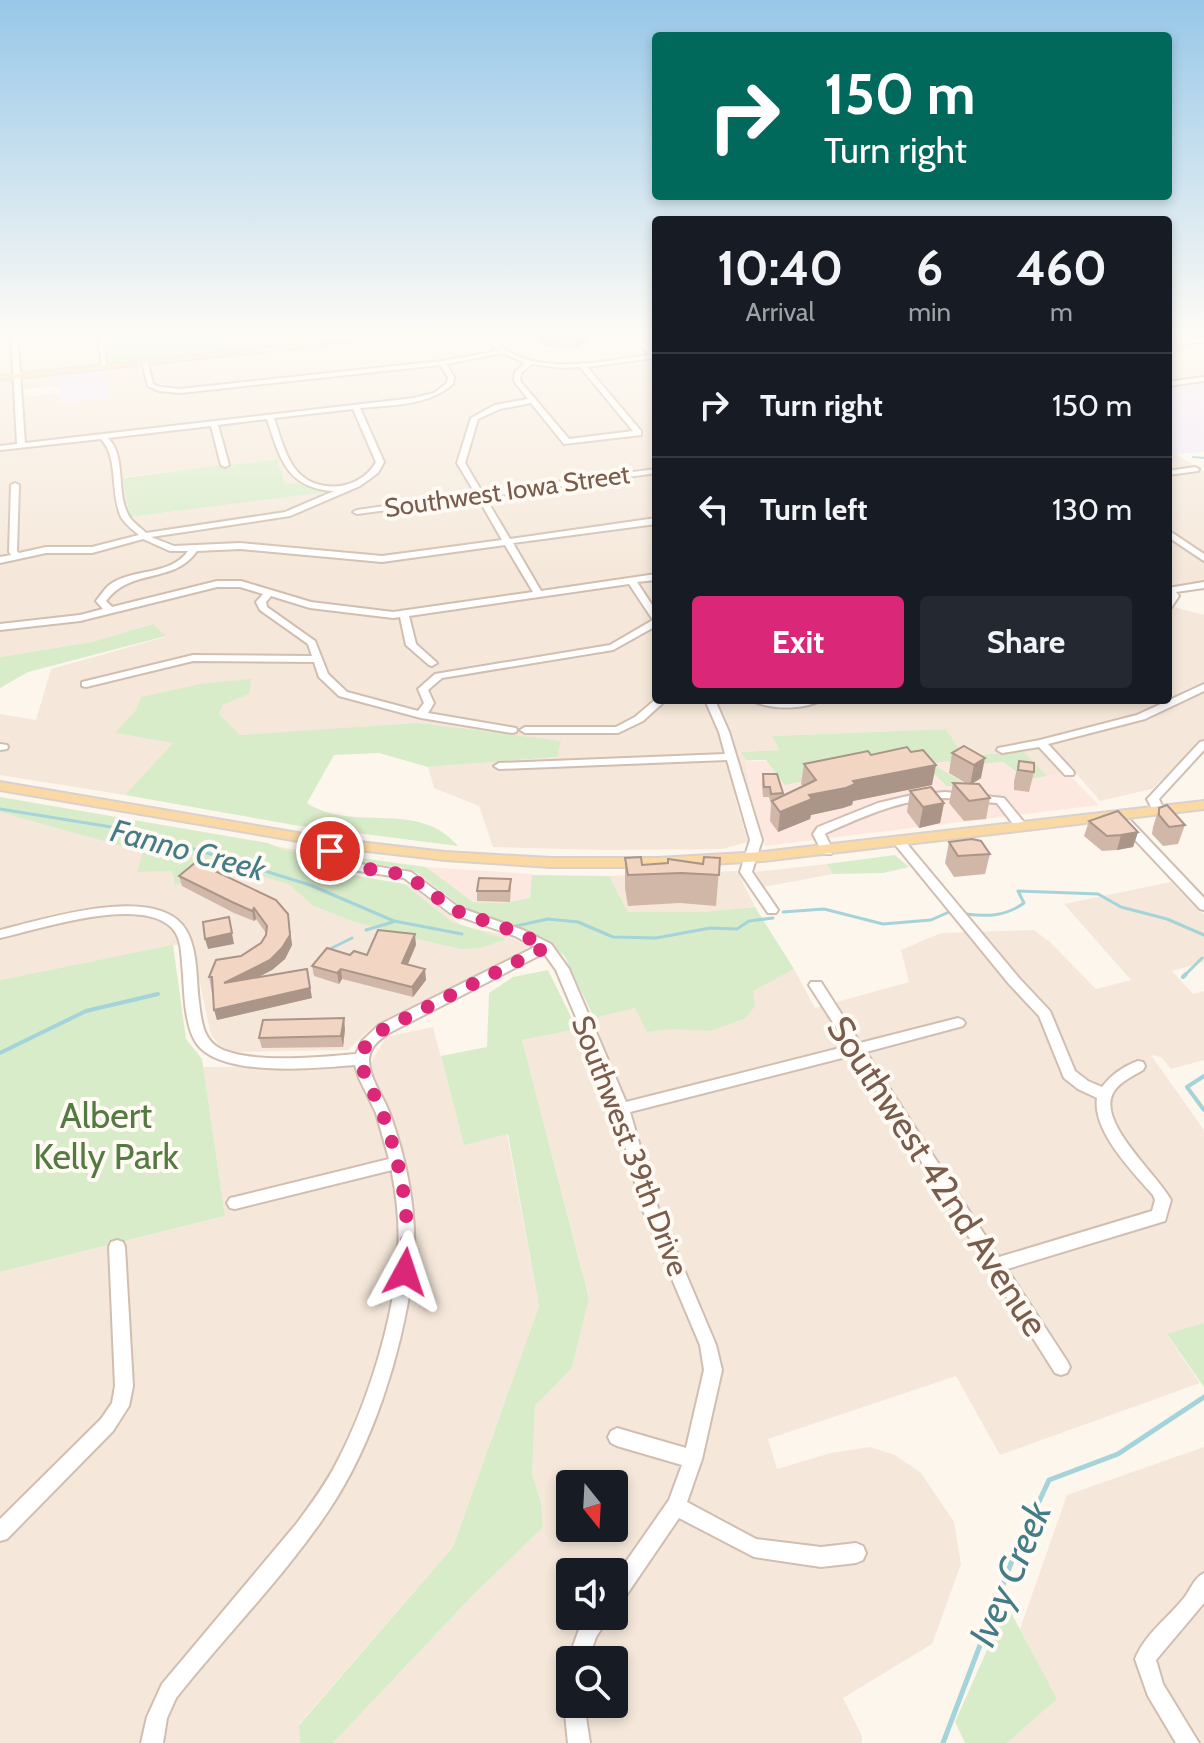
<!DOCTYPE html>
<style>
body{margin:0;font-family:Cabin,sans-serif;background:#242831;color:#f1f3f6;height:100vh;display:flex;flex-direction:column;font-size:30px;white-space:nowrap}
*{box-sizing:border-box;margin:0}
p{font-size:26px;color:#9ea1a6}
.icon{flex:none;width:44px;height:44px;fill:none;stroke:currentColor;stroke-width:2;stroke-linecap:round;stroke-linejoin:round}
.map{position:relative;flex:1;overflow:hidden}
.details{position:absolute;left:652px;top:216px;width:520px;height:488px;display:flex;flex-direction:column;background:#171b24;border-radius:8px;box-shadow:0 4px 12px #0003}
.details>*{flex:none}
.top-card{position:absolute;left:652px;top:32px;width:520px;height:168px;border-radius:8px;box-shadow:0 4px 12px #0003;background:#00695c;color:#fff;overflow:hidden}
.needle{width:52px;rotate:162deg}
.fabs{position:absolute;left:556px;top:1470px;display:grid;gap:16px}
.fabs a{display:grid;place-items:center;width:72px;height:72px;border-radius:8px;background:#171b24;box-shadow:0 4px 12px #0003;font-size:40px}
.pin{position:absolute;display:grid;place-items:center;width:68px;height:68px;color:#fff;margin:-34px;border:4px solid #fff;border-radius:50%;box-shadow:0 2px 8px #0007}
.me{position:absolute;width:88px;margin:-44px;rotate:5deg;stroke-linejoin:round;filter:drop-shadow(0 0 6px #0008)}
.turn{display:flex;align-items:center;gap:28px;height:168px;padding:0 40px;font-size:36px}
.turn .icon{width:104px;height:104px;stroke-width:2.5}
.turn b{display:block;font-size:56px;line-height:68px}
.eta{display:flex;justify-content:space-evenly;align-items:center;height:136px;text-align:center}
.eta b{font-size:48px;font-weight:700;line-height:56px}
.action{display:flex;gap:16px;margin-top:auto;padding:16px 40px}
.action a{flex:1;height:92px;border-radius:8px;background:#db2777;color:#fff;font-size:32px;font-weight:700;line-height:92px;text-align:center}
.action a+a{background:#242831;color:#f1f3f6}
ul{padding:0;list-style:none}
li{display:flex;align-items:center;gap:24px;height:104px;padding:0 40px;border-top:2px solid #363941}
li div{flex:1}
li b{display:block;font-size:30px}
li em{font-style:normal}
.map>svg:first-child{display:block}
</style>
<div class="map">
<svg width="1204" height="1743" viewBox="0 0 1204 1743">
<rect width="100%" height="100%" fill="#fdf6ec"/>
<path fill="#f5e8da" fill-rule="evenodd" d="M0,331h95l3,34 -98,10z
M482,331h43l10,13 46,6 51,-6 24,25v331h512v-94l6,1 30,8v125l-52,49 -52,12 -26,-30 -27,5 -25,-25 -58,5 -18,-27 -173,7 8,14 -39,2 4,8 4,32 -16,2 14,48 -26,7 -116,1 -113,-3 -14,-41 -45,-18 -6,-21 129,-10 -223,-27 -94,5 -21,-21 4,-9 26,-11 -112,16 -21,23 58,10 -49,52 -125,-20v-61l36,6 15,-51 114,-32 -12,-13 -61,18 -92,15v-277l59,-6 1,12 -36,3v8l36,-4 1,10 48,-5 -4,-27zM277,459l8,25 10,-1 30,9 -194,25 -7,-40z
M1168,331h36v51l-36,5z
M1168,449l36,23v109l-36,6z
M0,799l316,54 6,8 16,11 71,13 54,41 39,8 25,11v6l-139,67 -17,10 -23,22 -115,2 -14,-7 -8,-10 -20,-93 -191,38z
M827,864l6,10 -70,13 -8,-15z
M737,871l18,36 -52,5h-75l-19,-36z
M1171,882l33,33v47l-32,9 21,23 11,-3v69l-33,9 -10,-12 -10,-2 53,75v193l-37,12 33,48 -200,72 -44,-79 -188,63 9,30 54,-16 39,-6 25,8 26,18 33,49 7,42 -29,80 -89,54 19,38v7h-529l141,-149 69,-68 -2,-24 -9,-26 3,-70 37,-38 17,-71 -67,-257 55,-11 17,-11 200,-49 21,39 94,-26 -8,-32 40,-17 93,-3 17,13 45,46 35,-9 -67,-76zM570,1484h44v44h-44zM570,1572h44v44h-44zM570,1660h44v44h-44z
M433,1027l31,117 43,-10 32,172 -86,241 -154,177 1,19h-300v-471l225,-56 -22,-149 166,-1 17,-29z
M1204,1447v296h-197l49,-44 -36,-70 47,-134z"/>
<path fill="#fde8e0" d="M525,331h93l14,13 -51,6 -46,-6z
M746,760l122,8 46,-4 23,11 9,11 23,-1 -40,-23 23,-1 18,4 33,-3 14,10 1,9 48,-9 33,33 -334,41 -15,-54z
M426,867l107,7 -3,24 -27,5 -30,-1z"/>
<path fill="#f3e8fa" d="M105,371l4,27 -48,6 -2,-29z
M1204,382v70l-28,2 -8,-5v-62z"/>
<path fill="#d8ecc9" d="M105,331h220l-4,1 4,8 -215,23z
M277,459l8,25 10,-1 33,9 -198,25 -7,-39 99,-13 7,2v-2z
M153,624l13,12 -138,36 -28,16v-31l92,-15z
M251,679l-2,15 -26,11 -4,9 21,21 179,-12 142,18 -4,16 -129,10 -49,-14 -45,2 -27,48c47,31 110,-5 151,43l-164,-21 -169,-30 48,-52 -58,-10 21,-23 5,-13 59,-13z
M946,729l18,27 59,-5 24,25 -30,5v-9l-14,-10 -33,3 -18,-4 -21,2 38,23h-23c-8,-10 -18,-18 -30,-21 -23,-6 -104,14 -131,20l-19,-25h-20l-5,-8 39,-2 -8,-14z
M0,797l268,46 17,7 34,6 10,11 20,8 55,9 48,38 54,17 -25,9 -20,1 -39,-9 -70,-19 -40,-16 -23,-21 -32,-9 -15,3 -23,-5 -44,12 -3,-14 -35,1 6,-20 -143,-40z
M895,855l14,12 -26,6 -50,1 -6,-10z
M346,856l80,11 47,35 30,1 27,-5 2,-23 77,1 19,36h75l52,-5 39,62 -41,22 2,15 -9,12 -36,13 -37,-2 -26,3 -12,-24 -41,10 -29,-61 -13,-12 -90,-38 -45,-34 -17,-6 -48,-4 -11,-6z
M173,945l13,94 16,20 23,157 -225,56v-292z
M548,970l29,59 -55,11 67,258 -17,70 -37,38 -3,69 9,27 2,25 -69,67 -141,149h-33l-1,-18 154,-178 86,-241 -31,-172 -44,11 -23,-89 46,-9 2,-54 24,-16z
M1204,1323v64l-37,-53z
M1007,1605l50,94 -50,44h-42l-10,-21z"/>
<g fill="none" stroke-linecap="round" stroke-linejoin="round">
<path stroke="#a5d3da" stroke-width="2" d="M1193,457l11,1"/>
<path stroke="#a5d3da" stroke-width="3" d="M0,809l136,22 174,54 84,36 68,13
M783,912l41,-3 59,15 48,-4 18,-8
M966,914c22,3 40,2 58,-11l-6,-12 80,3 23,13 46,12 37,16
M516,926l32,-7 30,3 35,15 43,1 54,-10 27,1 12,-8 24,-3
M366,930l27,-8
M330,949l22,-11
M1184,976l18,-18"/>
<path stroke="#a5d3da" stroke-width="4" d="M1183,977l3,-3
M0,1053l86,-42 72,-17
M1204,1076l-17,11 17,23"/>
<path stroke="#a5d3da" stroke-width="5" d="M943,1743l70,-185 36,-78 69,-26 86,-57"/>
<g stroke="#d1beb0" stroke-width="4">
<path id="minor" d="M11,331h6l8,112 389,-45 20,-5 13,-10 1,-6 -8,-12 -260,28 -21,-2 -11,-5 -6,-23 3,-2 3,2 5,21 7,3 20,2 262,-28 56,-10 -19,-20h7c4,5 8,10 13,14 38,32 106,16 150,10l-23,-24h7l23,23v6l-3,-2 -66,9 54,64v4l-77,9 -33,-41 -31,6 -22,10 -13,44 17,29 174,-23v4l-171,24 25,42 146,-21v6l-143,19 28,48 115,-17v6l-19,2 19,29v15l-43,24 -171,28 -14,12 6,13 -6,10 88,15 1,2 -1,2 -4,1 -91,-15 -82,-22 -20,-19 -5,-15 -121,-1 -107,26 -4,-1v-4l111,-27 119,1 -4,-12 -48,-34 -4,-8 7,-8 -23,-7h-23l-137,34 -80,9v-6l80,-9 23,-6 -7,-8c4,-5 8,-11 12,-15 24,-19 62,-9 80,-35h-18l-27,-12 -51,14h-46l-46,10v-6l11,-2 -2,-3 2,-67 4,-2 4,2 -2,66 2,2 27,-6h46l47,-12c-6,-5 -14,-11 -18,-18 -11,-24 -2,-59 -20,-78l-101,11v-4l17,-2zM503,353l22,10 -10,9 -1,9 14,18 -33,6 -24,13 -14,45 18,30 -118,17 -4,2 4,2 121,-16 24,42 -120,16 -142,-13 -66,3 -23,-9 139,-21 70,-30 18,-13 6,-11 -24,-54c32,-3 68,-2 93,-24l1,-7 -8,-13zM532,364l30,4 18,-1 53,64 -64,8 -49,-58 1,-8zM353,409l23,53c-15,28 -59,34 -80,8 -11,-14 -16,-34 -22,-52zM267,419c13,39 19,69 67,72l-49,21 -139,21c-4,-4 -11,-9 -15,-14 -17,-23 -3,-61 -23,-81l103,-12 10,39 4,2 4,-2 -11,-40zM505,545l28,47 -140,20 -82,-10 -70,-21h-24l-105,26 -6,-6c25,-34 67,-16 91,-50l43,-2 142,13zM629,584l24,36 -43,25 -175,29 -17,15 6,14 -6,8 -71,-19 -19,-18 -13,-33 -48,-34 -1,-5 5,-6 39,12 83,10 7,-1 6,28 23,20 3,1 5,-3 -2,-2 -19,-17 -7,-28z
M97,331h6l4,37 -5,-1z
M1204,338v4l-36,4v-4z
M1204,377v4l-36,5v-4z
M1195,467l4,2 -1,2 -30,4v-4z
M1168,530l36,24v7l-36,-24z
M1204,582v6l-28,4 3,4 -8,12 -3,1v-21z
M1204,684v7l-59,28 -97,25 25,27 1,2 -1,2h-8l-26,-28 -37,6 -5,-3 1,-2 42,-8 97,-25z
M656,699l10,1 -23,21 -25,12h-93l-5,-3 5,-3h91l19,-10z
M705,700h10l14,32 33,108 -10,32 26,38 -2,3h-8l-28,-41 10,-32 -23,-80 -228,9 -5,-3 5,-3 226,-9 -6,-22z
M751,700l34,2 37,-2c-18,10 -53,10 -71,0z
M1204,741v9l-45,49 5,11 -2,2h-8l-7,-13 2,-2 51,-55z
M0,744l7,1 1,2 -1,2 -7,1z
M945,792l59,6 23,28 -6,4 -4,-1 -20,-26c-17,-1 -34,-4 -51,-5 -43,0 -81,18 -120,35l-1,1 8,17 -2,3h-8l-10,-20 5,-7 60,-24 34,-8z
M1126,819l4,1 74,78v12l-4,-1 -78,-83 -2,-3 2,-3z
M334,838l6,4 -6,12 7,7 70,11 47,35 65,23 28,14 18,25 57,133 222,-56 -39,-61 2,-3h10l39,61 98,-25 5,2 2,3 -2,3 -97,26 133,205 153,-46 3,-11 -2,-5c-20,-23 -61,-64 -56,-97l-19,-9 -14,-11 -25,-62 -30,-32 -116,-142 6,-4 4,1 116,139 31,33 25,60 13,10 14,6c9,-12 22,-21 36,-26l5,1 2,4 -2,4c-10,6 -24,12 -30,23 -16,30 44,81 58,107l-6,21 -158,48 60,92 3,6 -3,6 -6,2 -6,-2 -201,-318 -224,57 28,96 58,137 6,25 -20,89 -15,43 69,37 65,8 35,-4 7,3 3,7 -3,7 -7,3 -35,4 -67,-10 -75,-39 -58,85 -7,3v-27l55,-79 13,-35 -65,-19 -6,-3 -3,-6 3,-6 6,-3 69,20 18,-78 -4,-25 -58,-137 -27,-99 -59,-139 -12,-17 -155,80c-10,7 -20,14 -20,28 1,20 16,37 22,56 18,51 28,106 21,160 -11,78 -39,167 -83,233 -45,67 -103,125 -153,188l-9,20 -4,25h-22l6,-26 15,-33 135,-161c14,-19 29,-39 40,-61 30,-57 58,-145 61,-210 2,-27 -1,-53 -6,-79v-3l-157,39 -5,-1 -3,-5 3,-5 5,-1 154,-38 -13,-46 -17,-35 -4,-13c-37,3 -133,13 -158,-21 -12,-16 -13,-51 -14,-71 -2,-14 0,-35 -12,-46 -33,-31 -131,2 -171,11v-8c42,-10 158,-48 186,0 12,20 10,49 13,72 2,15 3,34 17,44 27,19 107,11 140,8l6,-13 17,-16 156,-78 -20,-11 -65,-23 -46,-35 -71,-11 -11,-13 8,-15z
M117,1240l6,2 2,5 8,139 -4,20 -16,25 -106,108 -7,2v-22l101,-100 11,-16 3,-17 -6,-139 2,-5z
M1204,1573v30l-48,57 7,24 36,59h-23l-28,-47 -13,-37c10,-25 32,-40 49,-61 7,-9 10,-20 20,-25z
M587,1616h23l-14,21 -8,23h-18v5l-2,-5 13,-36z
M570,1695v9h14l6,39h-22l-4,-39 3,-7z"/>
</g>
<g stroke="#dad1cd" stroke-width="4">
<path id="major" d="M427,331h27l-454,49v-4z
M0,782l333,57 112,13 106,6h106l106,-6 441,-51v8l-441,52 -106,6h-106l-106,-7 -112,-13 -333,-57z"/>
</g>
<use href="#minor" fill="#fff" fill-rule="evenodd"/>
<use href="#major" fill="#fbd9a5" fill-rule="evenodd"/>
</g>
<path fill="#d1b7a8" d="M540,331h46v9l-10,9 -38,-4 -1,-12z
M964,746l17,32 -9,6 18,14 -4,21 -22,2 -15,-18 4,-20 14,1 -18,-11 3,-20z
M871,755l61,30 -79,16 -1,4 -9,3 -32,7 -1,4 -32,13 -8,-11 1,-17 -2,-7h-6l-1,-13 1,-10 20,19v3l20,-10 -2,-2 3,-20z
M1019,761l15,11 -5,20 -15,-2v-9z
M910,791l34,12 -4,20 -21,5 -12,-16z
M1159,808l26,17 -7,19 -15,2 -11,-12 1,-7z
M1089,821l49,11 -5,15 -16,3 -15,1 -18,-15z
M949,842l41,12 -5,20 -31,3 -9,-14z
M625,858l17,7 61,-1 17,-6 -4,48 -36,-3 -52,3 -3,-18z
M179,876l109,38 4,31 -7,14 -13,11 -13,7 53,21 -95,22 -8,-43 52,-34 5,-10 -10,-14 -2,2 -20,-8 -52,-27z
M511,879v10l-1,13 -33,-1v-10z
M416,945l-8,19 18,16 -13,17 -71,-18 -3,5 -25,-8 -2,-10 38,-11h17z
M345,1029l-2,18 -81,1 -3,-10z"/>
<path fill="#aa9588" d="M584,331h2v9l-10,9v-11z
M985,758l-4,20 -11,7 4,-20z
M936,765l-4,20 -79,16 -1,4 -9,3 -32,7 -1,4 -32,13 2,-20 29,-17 44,-14z
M944,803l-4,20 -21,5 4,-21z
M1138,832l-5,15 -16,3 4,-15z
M254,908l2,11 -2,2 -2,-10z
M288,914l4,31 -7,14 -13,11 -45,23 -3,-10z
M229,917l5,27 -26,5 -3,-10z
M415,934l1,11 -12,28 -2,-10z
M307,969l5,29 -95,22 -3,-10z
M341,969l1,10 -3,5 -2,-11z
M425,969l1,11 -13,17 -1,-10z
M344,1018l1,11 -2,18 -2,-11z"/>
<path fill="#f3d5c3" stroke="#aa9588" stroke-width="2" d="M540,331h44l-8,7 -39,-5z
M964,746l21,12 -11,7 -22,-12z
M907,747l4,5 12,-2 13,15 -83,16 2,3 -9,4 -37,7 3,4 -32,13 -8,-11 44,-21 -12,-16 64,-13 3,4z
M1019,761l15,2v9l-16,-2z
M763,774h14l6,19 -12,1 -1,-7h-6z
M953,783l26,1 11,14 -21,3z
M931,787l13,16 -21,4 -13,-16z
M1167,805l18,20 -16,2 -10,-12v-7z
M1118,811l20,21 -17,3 -14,1 -18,-15z
M972,839l9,2 9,13 -32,2 -9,-14z
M641,857l1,8 26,-2v-4l35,5 1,-7 16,1 -1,17 -38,-2 -53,2 -3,-17z
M196,862l80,38 12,14 2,21 -8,13 -12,12 -46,23 83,-14 3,19 -96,22 -2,-33h-3l7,-17 25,-4 20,-13 5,-8 1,-9 -13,-18 -2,3 -20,-9 -53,-26z
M479,878l32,1 -2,12h-32z
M229,917l3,16 -27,6 -2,-17z
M378,930l37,4 -13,29 23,6 -13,18 -71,-18 -4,4 -25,-7 15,-18 23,7 4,-4 13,4z
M344,1018l-3,18 -82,2 4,-18z"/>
<linearGradient id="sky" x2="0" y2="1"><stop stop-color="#97c7e8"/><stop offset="0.58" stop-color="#fefbf6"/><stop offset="1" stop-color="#fefbf6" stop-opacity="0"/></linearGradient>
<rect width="1204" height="575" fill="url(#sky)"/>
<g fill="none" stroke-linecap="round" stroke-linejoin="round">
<path stroke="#db2777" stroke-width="14" stroke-dasharray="0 25.2" d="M330,851v8l7,5 70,11 47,35 65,23 27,14 -162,82c-10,7 -21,15 -22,28 -2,18 16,41 21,58 18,50 29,104 22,157"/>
</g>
<g text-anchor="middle" stroke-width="8" stroke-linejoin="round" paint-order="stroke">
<g font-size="26" fill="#7a5c4d" stroke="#fffaf3">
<text transform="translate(507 491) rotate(-8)" y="9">Southwest Iowa Street</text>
</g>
<g font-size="30" fill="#7a5c4d" stroke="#fffaf3">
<text transform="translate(630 1146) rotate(69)" y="10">Southwest 39th Drive</text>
</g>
<g font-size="32" font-style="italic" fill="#437c86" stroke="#fffaf3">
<text transform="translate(188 850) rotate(15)" y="11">Fanno Creek</text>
</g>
<g font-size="36" fill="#537a41" stroke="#fffaf3">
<text x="106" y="1128">Albert<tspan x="106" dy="41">Kelly Park</tspan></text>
</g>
<g font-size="36" fill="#7a5c4d" stroke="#fffaf3">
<text transform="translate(938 1176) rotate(57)" y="13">Southwest 42nd Avenue</text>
</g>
<g font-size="38" font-style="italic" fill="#437c86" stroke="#fffaf3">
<text transform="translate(1010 1574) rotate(-67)" y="13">Ivey Creek</text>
</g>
</g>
</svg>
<div class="fabs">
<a><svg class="needle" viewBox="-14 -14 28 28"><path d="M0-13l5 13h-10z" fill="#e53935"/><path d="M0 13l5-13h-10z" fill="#9ea1a6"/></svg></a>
<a><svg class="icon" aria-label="sound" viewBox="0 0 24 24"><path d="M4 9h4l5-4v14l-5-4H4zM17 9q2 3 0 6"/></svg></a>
<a><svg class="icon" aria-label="search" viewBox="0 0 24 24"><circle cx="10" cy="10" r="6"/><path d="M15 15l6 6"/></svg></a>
</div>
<div class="pin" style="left:330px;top:851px;background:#d93025"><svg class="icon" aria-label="arrive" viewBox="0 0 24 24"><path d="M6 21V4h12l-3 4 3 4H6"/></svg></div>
<svg class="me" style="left:405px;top:1272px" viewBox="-20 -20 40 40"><path d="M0-17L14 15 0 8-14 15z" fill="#db2777" stroke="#fff" stroke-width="4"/></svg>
<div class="top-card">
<div class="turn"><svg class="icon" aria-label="right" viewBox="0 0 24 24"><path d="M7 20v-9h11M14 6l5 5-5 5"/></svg><div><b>150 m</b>Turn right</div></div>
</div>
<section class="details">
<div class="eta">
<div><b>10:40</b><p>Arrival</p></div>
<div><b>6</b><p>min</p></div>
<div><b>460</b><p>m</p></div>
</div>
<ul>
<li><svg class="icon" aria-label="right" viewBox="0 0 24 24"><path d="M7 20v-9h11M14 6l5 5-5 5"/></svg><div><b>Turn right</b></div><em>150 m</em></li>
<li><svg class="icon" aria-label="left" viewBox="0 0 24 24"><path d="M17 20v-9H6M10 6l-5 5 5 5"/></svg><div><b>Turn left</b></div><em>130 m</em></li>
</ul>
<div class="action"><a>Exit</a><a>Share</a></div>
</section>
</div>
